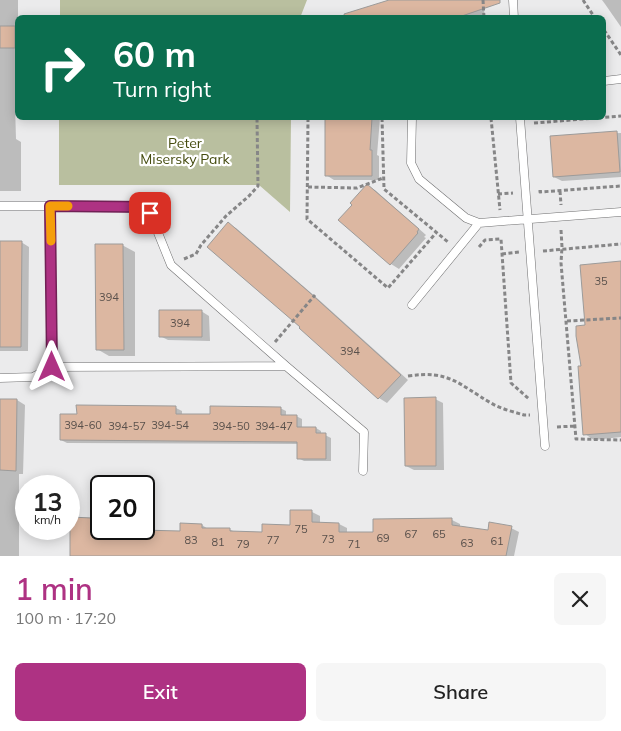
<!DOCTYPE html>
<meta charset="utf-8">
<style>
body{margin:0;font-family:Mulish,sans-serif;background:#f6f6f6;color:#222;height:100vh;display:flex;flex-direction:column;font-size:19px;white-space:nowrap}
*{box-sizing:border-box;margin:0}
p{font-size:16px;color:#767676}
.icon{flex:none;width:28px;height:28px;fill:none;stroke:currentColor;stroke-width:2;stroke-linecap:round;stroke-linejoin:round}
.map{position:relative;height:556px;overflow:hidden}
.panel{display:flex;flex-direction:column;background:#fff;flex:1}
.panel>*{flex:none}
.banner{position:absolute;left:15px;top:15px;width:591px;height:105px;border-radius:8px;box-shadow:0 2px 12px #0003;background:#0b6e4f;color:#fff;overflow:hidden}
.speed{position:absolute;left:15px;top:475px;display:flex;gap:10px;font-size:25px;font-weight:700;text-align:center}
.speed>*{display:grid;place-content:center;width:65px;height:65px;border-radius:50%;background:#fff;box-shadow:0 2px 12px #0003;line-height:1}
.speed small{font-size:12px;font-weight:400}
.speed .limit{border:2px solid #111;border-radius:8px;background:#fff;color:#111}
.pin{position:absolute;display:grid;place-items:center;width:42px;height:42px;color:#fff;margin:-21px;border-radius:10px;box-shadow:0 2px 8px #0006}
.me{position:absolute;width:55px;margin:-28px;rotate:0deg;stroke-linejoin:round;filter:drop-shadow(0 0 4px #0008)}
.turn{display:flex;align-items:center;gap:18px;height:105px;padding:0 15px;font-size:22px}
.turn .icon{width:65px;height:65px;stroke-width:2.5}
.turn b{display:block;font-size:35px;line-height:42px}
.round{display:grid;place-items:center;flex:none;width:52px;height:52px;border-radius:8px;background:#f6f6f6}
.headline{display:flex;align-items:center;justify-content:space-between;height:85px;padding:0 15px}
h1{font-size:30px;font-weight:600;line-height:38px;color:#ae3283}
.action{display:flex;gap:10px;margin-top:auto;padding:10px 15px}
.action a{flex:1;height:58px;border-radius:8px;background:#ae3283;color:#fff;font-size:20px;font-weight:600;line-height:58px;text-align:center}
.action a+a{background:#f6f6f6;color:#222}
.map>svg:first-child{display:block}
</style>
<div class="map">
<svg width="621" height="556" viewBox="0 0 621 556">
<rect width="100%" height="100%" fill="#ebebec"/>
<path fill="#b9bf9f" d="M60,0h247l-7,18 -240,-1z
M59,118h232l-1,94 -31,-27h-200z"/>
<path fill="#0003" d="M0,0h18v105h-3l1,34 5,3v49h-21z
M393,0h88l5,18h-127z
M602,0h19v27l-16,-23z
M326,118h54l-3,37 2,1v24h-45l-8,-5z
M621,133v44l-59,4 -8,-4 16,-42z
M368,186l7,4 51,45 -2,2 2,1 -27,31 -8,-5 -38,-59z
M228,224l8,4 81,70 91,82 -21,23 -8,-5 -78,-70 1,-1z
M0,242h21l8,5 -1,104h-28z
M122,245l13,7v104h-26l-12,-7z
M621,262v175l-27,3 -9,-6 -2,-67 3,-41z
M201,311l8,5 1,25 -42,-1 -8,-4z
M435,399l8,4 1,67h-30l-8,-4z
M0,400h17l8,5 -2,69h-4v82h-19z
M176,408l6,3v5h11l87,-8 6,3v5h10l6,3v9h14l5,3v4h4l6,3v23h-27l-6,-3v-14l-231,-1 -6,-3 17,-25z
M312,512l8,4v7l19,1 8,4v5l27,1 78,-14 8,4v4l29,4 22,-4 8,4 -5,24h-441l19,-37 9,4v6h43v-2h2l7,4 28,1 21,-7 6,4h21l6,3 28,1 28,-7z"/>
<path fill="#dcb7a1" stroke="#9c9b9a" d="M389,0h111v3l-44,15h-111l-1,-4z
M0,26h15v22h-15z
M325,118h47l-2,32h2v26h-47z
M617,131l3,41 -67,5 -3,-41z
M367,184l52,45 -2,3 1,1 -28,32 -52,-45 14,-15 -2,-2z
M228,222l81,70 92,83 -23,24 -79,-71 1,-1 -93,-80z
M0,241h22l-1,106h-21z
M95,244h28l1,106h-28z
M621,261v171l-38,3 -5,-69h3l-5,-30v-10l9,-1 -5,-60z
M159,310h43v27h-43z
M436,397v69h-31l-1,-68z
M0,399h17l-1,72 -16,-1z
M76,405l100,1v8h34v-8l71,1v8h16v12h19v6h10v26h-29v-17l-237,-2v-26h17z
M290,510h22v12l27,1v9h34v-13l79,-1v7l36,5 1,-8 23,4 -6,30h-436v-39l22,1v4h9v7l79,2v-8l22,1v4h28v3l32,1v-8l28,1z"/>
<g fill="none" stroke-linecap="round" stroke-linejoin="round">
<g stroke="#6f6f70" stroke-width="9">
<path id="lane" d="M513,0l1,18
M604,81l17,-2
M412,118l-1,45 8,16 47,39 13,5 142,-11
M520,118l25,328
M0,206h50l2,161
M50,206l96,1 4,6 21,52 115,101
M412,305l67,-82
M0,378l33,-1 19,-10 234,-1 78,66 -1,39"/>
</g>
<path stroke="#868687" stroke-width="3" stroke-dasharray="4 2.5" stroke-linecap="butt" d="M483,0l1,18
M583,0l12,18
M604,30l17,25
M308,118l-1,101 81,69 48,-55
M382,118l2,71 64,53
M491,118l9,92
M534,123l87,-7
M308,187l49,1 26,-10
M540,190v2l81,-6
M560,191l1,14
M498,194l15,-1
M561,230l1,17 -1,16 15,176 45,1
M479,247l6,-7 16,-1 10,144 18,16
M543,251l78,-7
M502,254l17,-2
M184,259l12,-5 5,-9 25,-29 23,-20 9,-10 -1,-68
M567,321l54,-3
M275,342l40,-47
M408,376c42,-6 50,8 83,27 10,6 23,9 33,12h6
M557,427l17,-1"/>
<use href="#lane" stroke="#fff" stroke-width="8"/>
</g>
<g fill="none" stroke-linecap="round" stroke-linejoin="round">
<g stroke="#712055" stroke-width="12">
<path id="route" d="M52,367l-2,-161 96,1 4,6"/>
</g>
<use href="#route" stroke="#ae3283" stroke-width="9"/>
<path stroke="#f59e0b" stroke-width="9" d="M51,241l-1,-35h18"/>
</g>
<g text-anchor="middle" stroke-width="4.5" stroke-linejoin="round" paint-order="stroke">
<g font-size="11" fill="#5a514c">
<text x="601" y="285">35</text>
<text x="109" y="301">394</text>
<text x="180" y="327">394</text>
<text x="350" y="355">394</text>
<text x="83" y="429">394-60</text>
<text x="170" y="429">394-54</text>
<text x="127" y="430">394-57</text>
<text x="231" y="430">394-50</text>
<text x="274" y="430">394-47</text>
<text x="301" y="533">75</text>
<text x="411" y="538">67</text>
<text x="439" y="538">65</text>
<text x="383" y="542">69</text>
<text x="328" y="543">73</text>
<text x="191" y="544">83</text>
<text x="273" y="544">77</text>
<text x="497" y="545">61</text>
<text x="218" y="546">81</text>
<text x="467" y="547">63</text>
<text x="243" y="548">79</text>
<text x="354" y="548">71</text>
</g>
<g font-size="14" fill="#454c0f" stroke="#fff">
<text x="185" y="148">Peter<tspan x="185" dy="16">Misersky Park</tspan></text>
</g>
</g>
</svg>
<div class="speed"><div>13<small>km/h</small></div><div class="limit">20</div></div>
<div class="pin" style="left:150px;top:213px;background:#d93025"><svg class="icon" aria-label="arrive" viewBox="0 0 24 24"><path d="M6 21V4h12l-3 4 3 4H6"/></svg></div>
<svg class="me" style="left:52px;top:367px" viewBox="-20 -20 40 40"><path d="M0-17L14 15 0 8-14 15z" fill="#ae3283" stroke="#fff" stroke-width="4"/></svg>
<div class="banner">
<div class="turn"><svg class="icon" aria-label="right" viewBox="0 0 24 24"><path d="M7 20v-9h11M14 6l5 5-5 5"/></svg><div><b>60 m</b>Turn right</div></div>
</div>
</div>
<section class="panel">
<div class="headline"><div><h1>1 min</h1><p>100 m · 17:20</p></div><a class="round"><svg class="icon" aria-label="close" viewBox="0 0 24 24"><path d="M6 6l12 12M18 6L6 18"/></svg></a></div>
<div class="action"><a>Exit</a><a>Share</a></div>
</section>
